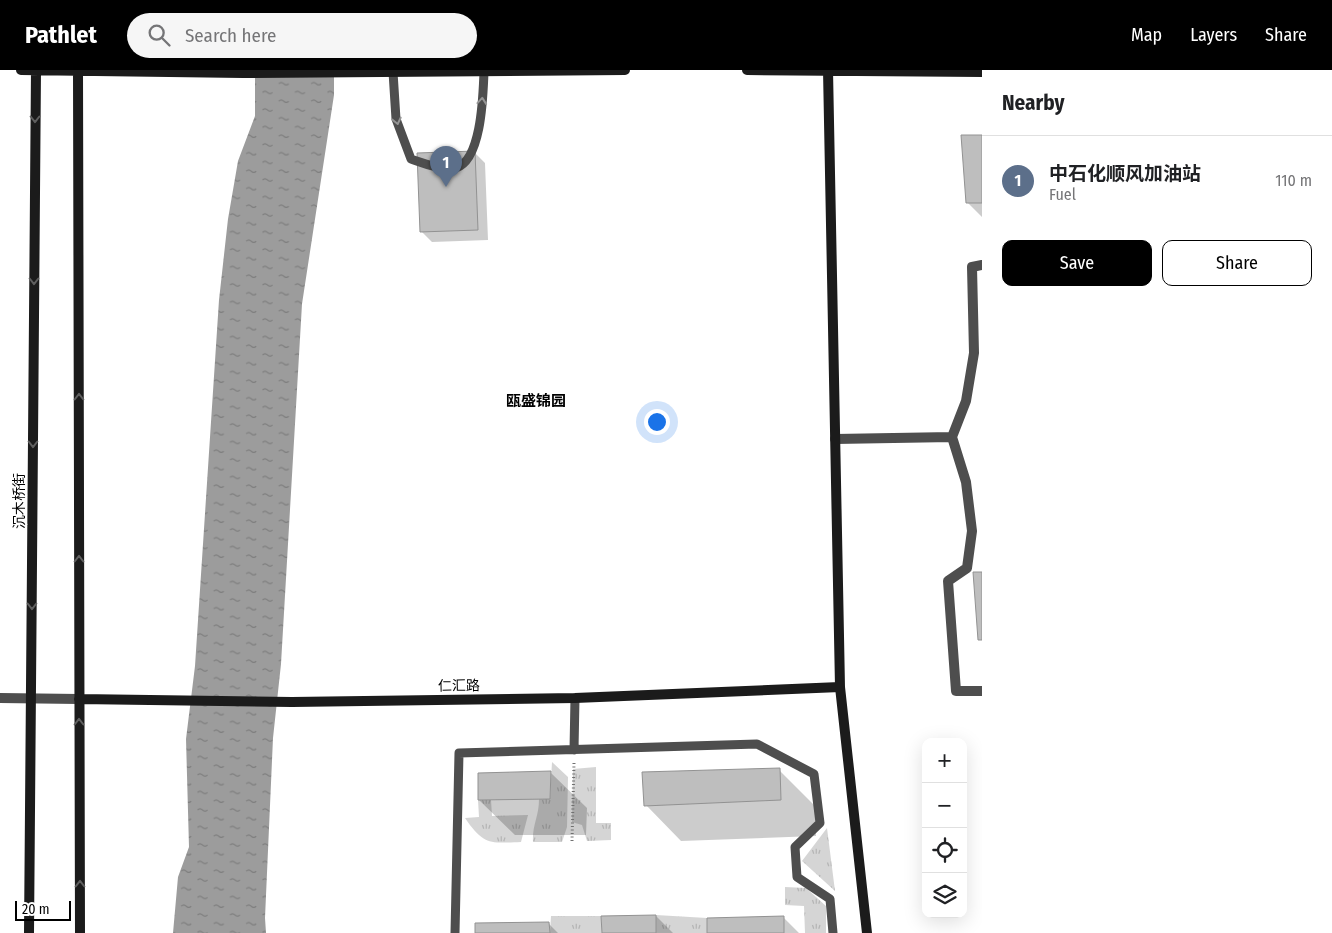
<!DOCTYPE html>
<meta charset="utf-8">
<style>
body{margin:0;font-family:"Fira Sans Condensed","Noto Sans SC",sans-serif;background:#f6f6f6;color:#202124}
.controls{position:absolute;right:15px;bottom:15px;display:grid;overflow:hidden;border-radius:10px;box-shadow:0 5px 20px #0002}
.controls button{width:45px;height:45px;display:grid;place-items:center;padding:0;border:0;border-bottom:1px solid #e0e0e0;background:#fff;color:#202124;font:25px sans-serif}
.scale{position:absolute;left:15px;bottom:12px;width:56px;box-sizing:border-box;padding-left:5px;border:2px solid #000;border-top:0;font-size:14px;line-height:18px;white-space:nowrap;color:#000;-webkit-text-stroke:4px #fff;paint-order:stroke}
.you{position:absolute;left:656px;top:351px;width:18px;height:18px;margin:-12px;border:4px solid #fff;border-radius:50%;background:#1a73e8;box-shadow:0 0 0 8px #1a73e833}
.badge{display:grid;place-items:center;width:32px;height:32px;border-radius:50%;background:#000;color:#fff;font-size:16px;font-weight:700}
.pin{position:absolute;translate:-50% -41px;filter:drop-shadow(0 1px 2px #0008)}
.pin::after{content:'';position:absolute;top:26px;width:18px;height:15px;background:inherit;clip-path:polygon(0 0,100% 0,50% 100%)}
.list{margin:0;padding:0;list-style:none}
h2{display:flex;justify-content:space-between;align-items:center;height:65px;margin:0;padding:0 20px;font-size:21px}
h2 small{font-size:16px;font-weight:400;color:#757577}
.list li{display:grid;grid-template-columns:32px 1fr auto;gap:15px;align-items:center;box-sizing:border-box;height:90px;padding:0 20px;border-top:1px solid #e0e0e0}
.list b{display:block;font-size:19px;white-space:nowrap}
.list p{margin:0;font-size:16px;white-space:nowrap;color:#757577}
.list em{font-size:16px;font-style:normal;color:#757577}
.actions{display:flex;gap:10px;padding:15px 20px}
.actions a{flex:1;padding:11px 0;border:1px solid #000;border-radius:10px;text-align:center;font-size:18px;color:#000}
.actions .main{background:#000;color:#fff}
.icon{flex:none;width:28px;height:28px;fill:none;stroke:currentColor;stroke-width:2;stroke-linecap:round;stroke-linejoin:round}
.map{position:relative;flex:none;width:982px;height:863px;overflow:hidden}
header{display:flex;align-items:center;gap:30px;box-sizing:border-box;height:70px;padding:0 25px;background:#000;color:#fff}
header strong{font-size:24px}
nav{display:flex;gap:28px;margin-inline-start:auto;font-size:18px}
.search{width:350px;height:45px;background:#f6f6f6;display:flex;align-items:center;gap:12px;box-sizing:border-box;padding:0 18px;border-radius:28px;color:#757577;font-size:19px}
main{display:flex}
aside{flex:1;background:#fff}
.map>svg:first-child{display:block}
.grass{fill:url(#grass-tufts)}
.water{fill:url(#water-ripples)}
.shadow{fill:#0003}
.building{fill:#bebebe;stroke:#929292}
.lines{fill:none;stroke-linecap:round;stroke-linejoin:round}
.path{stroke:#707070;stroke-width:3;stroke-dasharray:1 2.5;stroke-linecap:butt}
.lane{stroke:#4e4e4e;stroke-width:9}
.street{stroke:#4e4e4e;stroke-width:10}
.secondary{stroke:#1b1b1b;stroke-width:10}
.oneway{stroke:#959595}
.oneway2{stroke:#5f5f5f}
.labels{text-anchor:middle;dominant-baseline:central;stroke-width:4;stroke-linejoin:round;paint-order:stroke}
.street-label{font-size:14px;fill:#000;stroke:#fff}
.neighbourhood-label{font-size:15px;font-weight:bold;fill:#000;stroke:#fff}
</style>
<header>
<strong>Pathlet</strong>
<div class="search"><svg class="icon" aria-label="search" viewBox="0 0 24 24"><circle cx="10" cy="10" r="6"/><path d="M15 15l6 6"/></svg>Search here</div>
<nav><a>Map</a><a>Layers</a><a>Share</a></nav>
</header>
<main>
<div class="map">
<svg width="982" height="863" viewBox="0 0 982 863">
<defs>
<pattern id="grass-tufts" width="24" height="20" patternUnits="userSpaceOnUse" patternTransform="scale(1.25)"><rect width="24" height="20" fill="#d5d5d5"/><path d="M3 7l-1-3M5 7V3M7 7l1-3M15 17l-1-3M17 17v-4M19 17l1-3" fill="none" stroke="#b5b5b5"/></pattern>
<pattern id="water-ripples" width="26" height="14" patternUnits="userSpaceOnUse" patternTransform="scale(1.25)"><rect width="26" height="14" fill="#9c9c9c"/><path d="M2 4q2-2 4 0t4 0M15 11q2-2 4 0t4 0" fill="none" stroke="#7d7d7d"/></pattern>
</defs>
<rect width="100%" height="100%" fill="#fff"/>
<path class="grass" d="M552,692l16,15 -1,50 -5,15h-29c-1,-17 6,-25 6,-43h11z
M596,697v56h15v17l-24,1 -5,-16 -10,-3 1,-53z
M478,730h13l1,16 36,-1 -7,27c-30,1 -37,4 -56,-24l14,-1z
M827,758l8,63 -33,-30z
M785,817l21,1 20,18v27h-21l-1,-27 -19,-1z
M656,845l51,3v15h-51z
M551,846h50l1,17h-52z"/>
<path class="water" d="M255,0h79v25l-32,209 -21,360 -8,74 -8,180 1,15h-93l5,-56 11,-30 -3,-108 9,-73 24,-366 9,-81 10,-58 17,-45z"/>
<path class="shadow" d="M982,66v81l-15,-15z
M474,82l11,11 3,77 -56,2 -11,-11z
M779,700l36,36 1,30 -135,5 -35,-36z
M551,703l36,35 -1,27h-71l-36,-35z
M656,846l17,17h-70z
M784,848l15,15h-91z
M549,854l9,9h-81z"/>
<path class="building" d="M961,65h21v68h-16z
M475,81l3,79 -58,2 -3,-79z
M973,502h9v68h-4z
M780,698l1,32 -137,6 -2,-34z
M551,701l-1,28 -72,1v-27z
M656,845v18h-54l-1,-17z
M784,846v17h-77v-15z
M549,852l1,11h-75v-10z"/>
<g class="lines">
<path class="path" d="M572,771l2,-78"/>
<path class="lane" d="M393,2l3,47 15,40c12,4 32,12 45,9 26,-8 27,-74 28,-96
M574,680l1,-52
M455,863l4,-180 298,-9 57,30 6,49 -25,24 2,30 33,22 3,34"/>
<path class="street" d="M982,195l-10,2 2,86 -8,48 -14,36 14,45 6,49 -5,37 -19,13 8,110h26
M835,369l117,-2
M0,628l79,1"/>
<path class="secondary" d="M21,0l222,3 382,-3
M78,0l2,863
M747,0l235,2
M828,0l12,617 27,246
M79,629l213,3 283,-4 265,-11
M29,863l7,-863"/>
</g>
<defs><path id="oneway-chevron" d="M-2-3.5L2.5 0L-2 3.5" fill="none" stroke-width="1.6" stroke-linecap="round" stroke-linejoin="round" transform="scale(1.25)"/></defs>
<g class="oneway">
<use href="#oneway-chevron" transform="translate(482 31) rotate(-85)"/>
<use href="#oneway-chevron" transform="translate(397 51) rotate(77)"/>
</g>
<g class="oneway2">
<use href="#oneway-chevron" transform="translate(35 49) rotate(90)"/>
<use href="#oneway-chevron" transform="translate(34 211) rotate(90)"/>
<use href="#oneway-chevron" transform="translate(79 327) rotate(-90)"/>
<use href="#oneway-chevron" transform="translate(33 374) rotate(90)"/>
<use href="#oneway-chevron" transform="translate(79 489) rotate(-90)"/>
<use href="#oneway-chevron" transform="translate(32 536) rotate(90)"/>
<use href="#oneway-chevron" transform="translate(79 652) rotate(-90)"/>
<use href="#oneway-chevron" transform="translate(80 814) rotate(-90)"/>
</g>
<g class="labels">
<g class="street-label">
<text transform="translate(19 431) rotate(-90)">沉木桥街</text>
<text transform="translate(459 616) rotate(-1)">仁汇路</text>
</g>
<g class="neighbourhood-label">
<text x="536" y="331">瓯盛锦园</text>
</g>
</g>
</svg>
<div class="controls">
<button>+</button>
<button>−</button>
<button><svg class="icon" aria-label="locate" viewBox="0 0 24 24"><circle cx="12" cy="12" r="6"/><path d="M12 2v4M12 18v4M2 12h4M18 12h4"/></svg></button>
<button><svg class="icon" aria-label="layers" viewBox="0 0 24 24"><path d="M12 4l9 5-9 5-9-5zM3 14l9 5 9-5"/></svg></button>
</div>
<div class="scale">20 m</div>
<div class="you"></div>
<div class="pin badge" style="left:446px;top:117px;background:#5c6f8a">1</div>
</div>
<aside>
<h2>Nearby<small></small></h2>
<ul class="list">
<li><span class="badge" style="background:#5c6f8a">1</span><div><b>中石化顺风加油站</b><p>Fuel</p></div><em>110 m</em></li>
</ul>
<div class="actions"><a class="main">Save</a><a>Share</a></div>
</aside>
</main>
